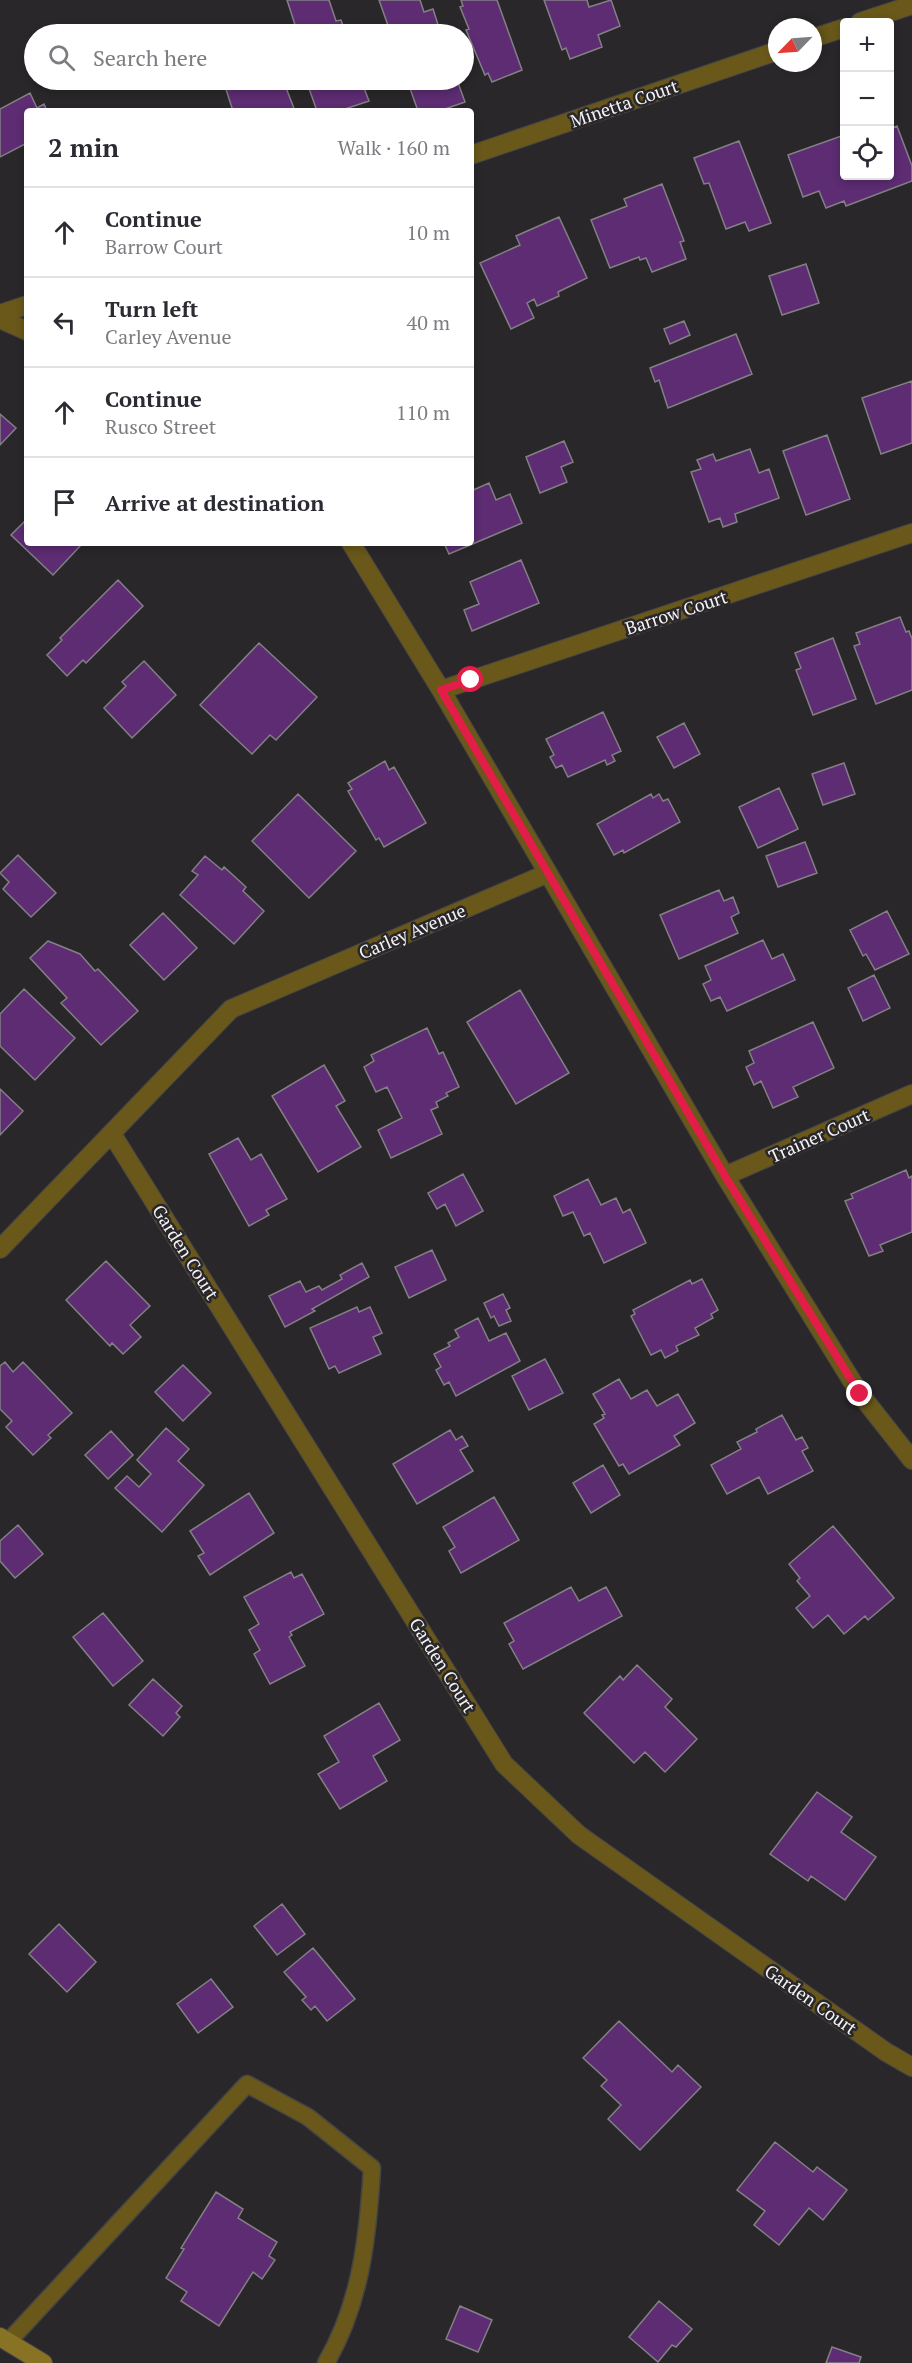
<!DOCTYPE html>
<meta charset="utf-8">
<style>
body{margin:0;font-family:"PT Serif",serif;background:#f2f2f3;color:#2b2b33}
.controls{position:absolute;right:18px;top:18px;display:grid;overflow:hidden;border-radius:6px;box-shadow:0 3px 9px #0003}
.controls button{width:54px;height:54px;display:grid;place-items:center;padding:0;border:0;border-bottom:2px solid #e1e1e2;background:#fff;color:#2b2b33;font:30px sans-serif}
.compass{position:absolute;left:768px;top:18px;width:54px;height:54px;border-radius:50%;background:#fff;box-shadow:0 3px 9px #0003;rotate:245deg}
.stop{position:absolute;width:18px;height:18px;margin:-14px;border:4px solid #e11d48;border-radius:50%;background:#fff}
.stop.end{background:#e11d48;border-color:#fff;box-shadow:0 2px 6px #0008}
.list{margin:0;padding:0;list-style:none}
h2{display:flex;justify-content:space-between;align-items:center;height:78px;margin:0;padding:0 24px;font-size:26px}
h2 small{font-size:20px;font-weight:400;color:#7c7c81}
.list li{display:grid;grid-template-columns:39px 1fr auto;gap:18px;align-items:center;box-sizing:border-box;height:90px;padding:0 24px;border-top:2px solid #e1e1e2}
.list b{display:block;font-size:22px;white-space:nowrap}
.list p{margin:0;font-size:20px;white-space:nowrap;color:#7c7c81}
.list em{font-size:20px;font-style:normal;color:#7c7c81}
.icon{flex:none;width:33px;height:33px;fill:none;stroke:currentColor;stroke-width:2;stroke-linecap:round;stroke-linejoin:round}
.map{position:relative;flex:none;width:912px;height:2363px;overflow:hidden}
.search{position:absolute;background:#fff;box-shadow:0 3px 9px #0003;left:24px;top:24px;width:450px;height:66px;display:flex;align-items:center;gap:15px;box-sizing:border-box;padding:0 21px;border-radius:33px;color:#7c7c81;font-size:22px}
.panel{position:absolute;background:#fff;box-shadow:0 3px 9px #0003;left:24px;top:108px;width:450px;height:438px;border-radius:6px}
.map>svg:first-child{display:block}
.building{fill:#5d2c72;stroke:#828084;stroke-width:1.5}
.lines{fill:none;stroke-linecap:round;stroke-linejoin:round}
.service-casing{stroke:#454446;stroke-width:19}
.minor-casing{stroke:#454446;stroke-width:20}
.secondary-casing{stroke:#454446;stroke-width:20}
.service{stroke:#695819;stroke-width:16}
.minor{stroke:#695819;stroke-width:18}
.secondary{stroke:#887223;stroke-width:18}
.route{stroke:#e11d48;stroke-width:8}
.labels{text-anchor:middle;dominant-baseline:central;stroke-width:5;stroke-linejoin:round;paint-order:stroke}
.street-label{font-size:18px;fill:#f4f3f5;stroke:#29272a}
</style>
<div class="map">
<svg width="912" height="2363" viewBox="0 0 912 2363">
<rect width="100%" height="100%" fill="#29272a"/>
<path class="building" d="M287,0h42l7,21 5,-1 5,14h-48z
M379,0h41l4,12 9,-3 8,25h-50z
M461,0h36l25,70 -30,12 -4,-9 -3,2 -19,-45 3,-1 -9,-22 3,-1z
M544,0h43l2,7 22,-7 9,26 -22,9 4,12 -32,12 -4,-11 -4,2z
M223,80h60l12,31h-62z
M306,80h55l8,21 -30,10h-22z
M407,80h50l8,22 -26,9h-21z
M30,93l7,15 7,-4 3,7h-20v32l-27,14v-48z
M897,126l15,40v15l-66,25 -2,-5 -18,7 -7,-17 -16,6 -15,-42 56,-20v41h46v-47z
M739,141l32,82 -22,8 -4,-9 -19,7 -17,-46 -5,1 -10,-26z
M662,184l22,57 -4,1 6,17 -34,13 -6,-14 -6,2 -1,-3 -29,11 -19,-48 36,-14 -3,-7z
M559,217l28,61 -29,14 1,4 -22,10 -3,-7 -7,4 7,15 -23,11 -31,-66 40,-18 -4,-9z
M806,264l13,39 -37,12 -13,-39z
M684,321l6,14 -20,9 -6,-15z
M736,334l16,40 -84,34 -9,-28 -4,2 -5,-14z
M912,381v62l-31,11 -19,-56z
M0,414l16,14 -16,17z
M827,435l23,64 -44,16 -23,-64z
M564,441l9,21 -12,5 6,15 -27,11 -14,-36z
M750,449l9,24 10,-4 10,29 -44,16 2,8 -14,5 -3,-9 -11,4 -18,-50 10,-3 -4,-9 16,-6 3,7z
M489,483l7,17 14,-6 12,29 -73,31 -5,-11h27v-52z
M27,519v24h56l-30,32 -42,-40z
M521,560l18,43 -67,28 -8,-21 15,-6 -9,-22z
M118,580l25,26 -57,57 -3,-3 -16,16 -20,-21 15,-15 -2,-2z
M900,617l6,15 3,-1 3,8v51l-36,14 -22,-58 6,-2 -4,-11z
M833,638l23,61 -43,16 -17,-45 5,-2 -6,-15z
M259,643l58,54 -41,43 -6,-5 -18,19 -52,-49z
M144,661l32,34 -44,43 -28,-30 22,-22 -4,-4z
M603,712l18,39 -9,4 3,6 -8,4 -2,-5 -37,17 -6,-12 -6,3 -6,-11 4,-2 -8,-16z
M684,723l16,31 -26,14 -17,-31z
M385,761l4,9 5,-3 32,56 -42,24 -5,-9 -3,2 -28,-49 4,-2 -4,-6z
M844,763l11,31 -32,11 -11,-31z
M779,788l19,41 -40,19 -19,-41z
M298,794l58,57 -47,47 -57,-57z
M651,794l2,4 6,-4 4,7 5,-2 12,23 -56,31 -1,-3 -9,5 -17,-31z
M805,842l12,31 -39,14 -12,-31z
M18,855l38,38 -25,24 -28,-28 6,-7 -9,-9z
M205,856l17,14 2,-3 22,20 -3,4 21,20 -30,33 -54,-49 18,-20 -6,-4z
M719,890l5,11 9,-4 6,16 -8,4 7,16 -59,26 -19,-44z
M887,911l22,43 -34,16 -9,-16 -3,2 -13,-26z
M163,913l34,35 -33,32 -34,-35z
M763,940l9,19 11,-5 12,26 -68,31 -7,-14 -9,4 -8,-17 8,-4 -6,-14z
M48,941l32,13 15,17 3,-2 40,42 -37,34 -40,-42 6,-5 -37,-40z
M874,975l16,33 -27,13 -15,-33z
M24,989l51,49 -40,42 -35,-34v-32z
M520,990l49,83 -53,31 -49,-82z
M813,1022l21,46 -41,19 5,10 -25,11 -12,-27 -7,4 -8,-18 8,-4 -5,-12z
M427,1028l12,26 4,-2 16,35 -13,6 2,3 -12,6 2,5 -7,3 11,24 -51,24 -13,-28 24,-12 -15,-31 -11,5 -12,-25 10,-6 -3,-6z
M324,1065l21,36 -9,5 25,41 -43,25 -46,-76z
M0,1089l23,22 -23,24z
M238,1138l13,22 10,-6 26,45 -21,11 3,5 -20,11 -40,-72z
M906,1170l3,8 3,-2v56l-32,13 3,6 -14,5 -24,-55 8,-3 -2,-4z
M463,1174l20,37 -27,15 -11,-22 -8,5 -9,-16z
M588,1179l13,26 15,-7 7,15 7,-4 16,34 -42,20 -14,-30 -6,3 -11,-24 -10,4 -9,-20z
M432,1250l14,30 -37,18 -14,-31z
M106,1261l44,45 -20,19 11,12 -18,17 -11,-11 -2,3 -44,-46z
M362,1263l7,14 -57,32 3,2 -30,16 -16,-31 31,-15 6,11 13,-6 3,4 20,-11 -2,-4z
M702,1279l16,31 -7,4 2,4 -18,10 4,7 -23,11 2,5 -13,7 -4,-8 -10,5 -20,-39 4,-2 -2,-4 57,-30 2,4z
M503,1294l7,14 -4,2 5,11 -12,5 -5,-10 -3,2 -7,-15z
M357,1307l2,5 11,-5 12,26 -9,4 8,17 -42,19 -4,-7 -6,3 -19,-41z
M478,1318l11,23 17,-8 14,28 -64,35 -7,-14 -5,3 -8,-15 5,-3 -7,-13 16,-8 -2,-3 11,-6 -4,-7z
M545,1359l18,34 -34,17 -17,-34z
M5,1362l8,10 10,-10 49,51 -24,22 3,3 -18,17 -27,-28 6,-6 -12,-12v-43z
M183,1365l28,28 -28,28 -28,-29z
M619,1379l12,20 16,-9 10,16 21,-12 17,29 -21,13 6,9 -51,29 -6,-10 -4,2 -25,-42 10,-6 -2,-3 3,-1 -12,-20z
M782,1415l14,25 6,-3 6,11 -6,3 11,20 -45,23 -9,-17 -32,17 -16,-29 30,-16 -4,-7 20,-10 -1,-3z
M166,1428l23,21 -11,12 26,24 -42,47 -47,-44 12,-12 12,11 12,-13 -14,-14z
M450,1430l6,10 6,-4 6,10 -8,4 13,21 -56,33 -24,-40z
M111,1431l22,24 -25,24 -23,-24z
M603,1465l17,30 -29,18 -18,-30z
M249,1493l25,40 -64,42 -12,-19 6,-3 -14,-22z
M494,1497l25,43 -58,33 -12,-22 6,-4 -12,-20z
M18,1525l25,29 -28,24 -15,-17v-20z
M833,1526l61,72 -26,22 -3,-4 -21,18 -16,-19 -15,13 -17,-20 14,-12 -13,-15 3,-3 -11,-14z
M291,1572l3,6 8,-4 22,40 -34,18 2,3 -3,2 16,29 -35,18 -16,-30 6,-4 -11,-20 10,-6 -15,-27z
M571,1587l8,14 27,-14 16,29 -99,53 -14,-25 5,-3 -10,-18z
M103,1613l40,48 -30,25 -40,-49z
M637,1665l35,34 -7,8 32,32 -32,33 -20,-20 -11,11 -50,-50 36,-37 3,4z
M153,1679l29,27 -6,7 4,4 -17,19 -34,-31z
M379,1703l21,37 -27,16 14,25 -47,28 -22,-35 21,-12 -15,-26z
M817,1792l35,25 -11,15 35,25 -31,43 -34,-24 -3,5 -38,-27z
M282,1904l23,30 -28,21 -23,-29z
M59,1924l37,38 -29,30 -38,-38z
M313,1948l42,51 -28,22 -12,-15 -4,4 -9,-10 4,-3 -22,-25z
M211,1979l22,28 -35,26 -21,-29z
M619,2021l53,51 6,-7 23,22 -61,63 -32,-31 13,-14 -20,-19 6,-6 -24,-22z
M775,2142l38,30 4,-5 30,23 -24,30 -14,-12 -30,37 -25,-20 11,-14 -28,-21z
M216,2192l27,17 -5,9 39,24 -8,14 6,4 -13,19 -9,-7 -34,54 -38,-25 6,-9 -21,-14 18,-29 -3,-1z
M659,2301l33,28 -16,18 -4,-2 -14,17 -29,-25z
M460,2306l32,14 -14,32 -32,-13z
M832,2347l29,10 -2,6h-33z"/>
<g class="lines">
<g class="service-casing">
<path id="service" d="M8,2342l239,-258 61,33 64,51c-4,68 -11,135 -46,195"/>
</g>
<g class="minor-casing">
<path id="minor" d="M860,22l52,-17
M813,38l31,-10
M471,155l306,-104
M0,314l27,-9
M0,319l27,12
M351,543l90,147 284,486 135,218 52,66
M441,690l471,-157
M112,1134l392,630 75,71 307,217 26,15
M725,1176l187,-82
M0,1249l231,-240 315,-135"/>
</g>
<g class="secondary-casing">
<path id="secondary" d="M0,2337l43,26"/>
</g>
<use href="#service" class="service"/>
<use href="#minor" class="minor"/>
<use href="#secondary" class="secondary"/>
</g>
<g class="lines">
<path class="route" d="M471,680l-30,10 284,486 135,218"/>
</g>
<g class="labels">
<g class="street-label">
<text transform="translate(624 103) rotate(-19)">Minetta Court</text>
<text transform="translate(676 612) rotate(-18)">Barrow Court</text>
<text transform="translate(412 931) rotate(-23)">Carley Avenue</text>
<text transform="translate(819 1135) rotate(-24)">Trainer Court</text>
<text transform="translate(186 1252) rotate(58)">Garden Court</text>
<text transform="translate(443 1665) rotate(58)">Garden Court</text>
<text transform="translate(811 1999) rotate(35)">Garden Court</text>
</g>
</g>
</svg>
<div class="controls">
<button>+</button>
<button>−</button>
<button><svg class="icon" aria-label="locate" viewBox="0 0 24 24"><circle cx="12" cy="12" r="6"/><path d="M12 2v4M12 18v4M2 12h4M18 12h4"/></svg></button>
</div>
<svg class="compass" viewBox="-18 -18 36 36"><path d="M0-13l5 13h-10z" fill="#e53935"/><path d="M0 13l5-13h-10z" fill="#7c7c81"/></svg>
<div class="stop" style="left:471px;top:680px"></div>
<div class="stop end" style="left:860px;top:1394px"></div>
<div class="search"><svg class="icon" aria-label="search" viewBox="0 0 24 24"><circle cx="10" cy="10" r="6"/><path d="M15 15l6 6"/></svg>Search here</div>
<section class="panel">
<h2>2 min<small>Walk · 160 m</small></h2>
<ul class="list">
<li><svg class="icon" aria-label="ahead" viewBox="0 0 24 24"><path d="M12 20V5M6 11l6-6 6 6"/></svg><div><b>Continue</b><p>Barrow Court</p></div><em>10 m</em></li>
<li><svg class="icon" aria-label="left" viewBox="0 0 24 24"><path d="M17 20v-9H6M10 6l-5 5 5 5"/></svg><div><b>Turn left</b><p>Carley Avenue</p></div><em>40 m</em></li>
<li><svg class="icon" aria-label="ahead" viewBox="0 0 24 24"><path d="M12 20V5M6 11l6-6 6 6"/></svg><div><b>Continue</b><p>Rusco Street</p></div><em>110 m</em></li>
<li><svg class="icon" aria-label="arrive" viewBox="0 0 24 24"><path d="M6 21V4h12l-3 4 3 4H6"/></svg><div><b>Arrive at destination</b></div></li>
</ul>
</section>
</div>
